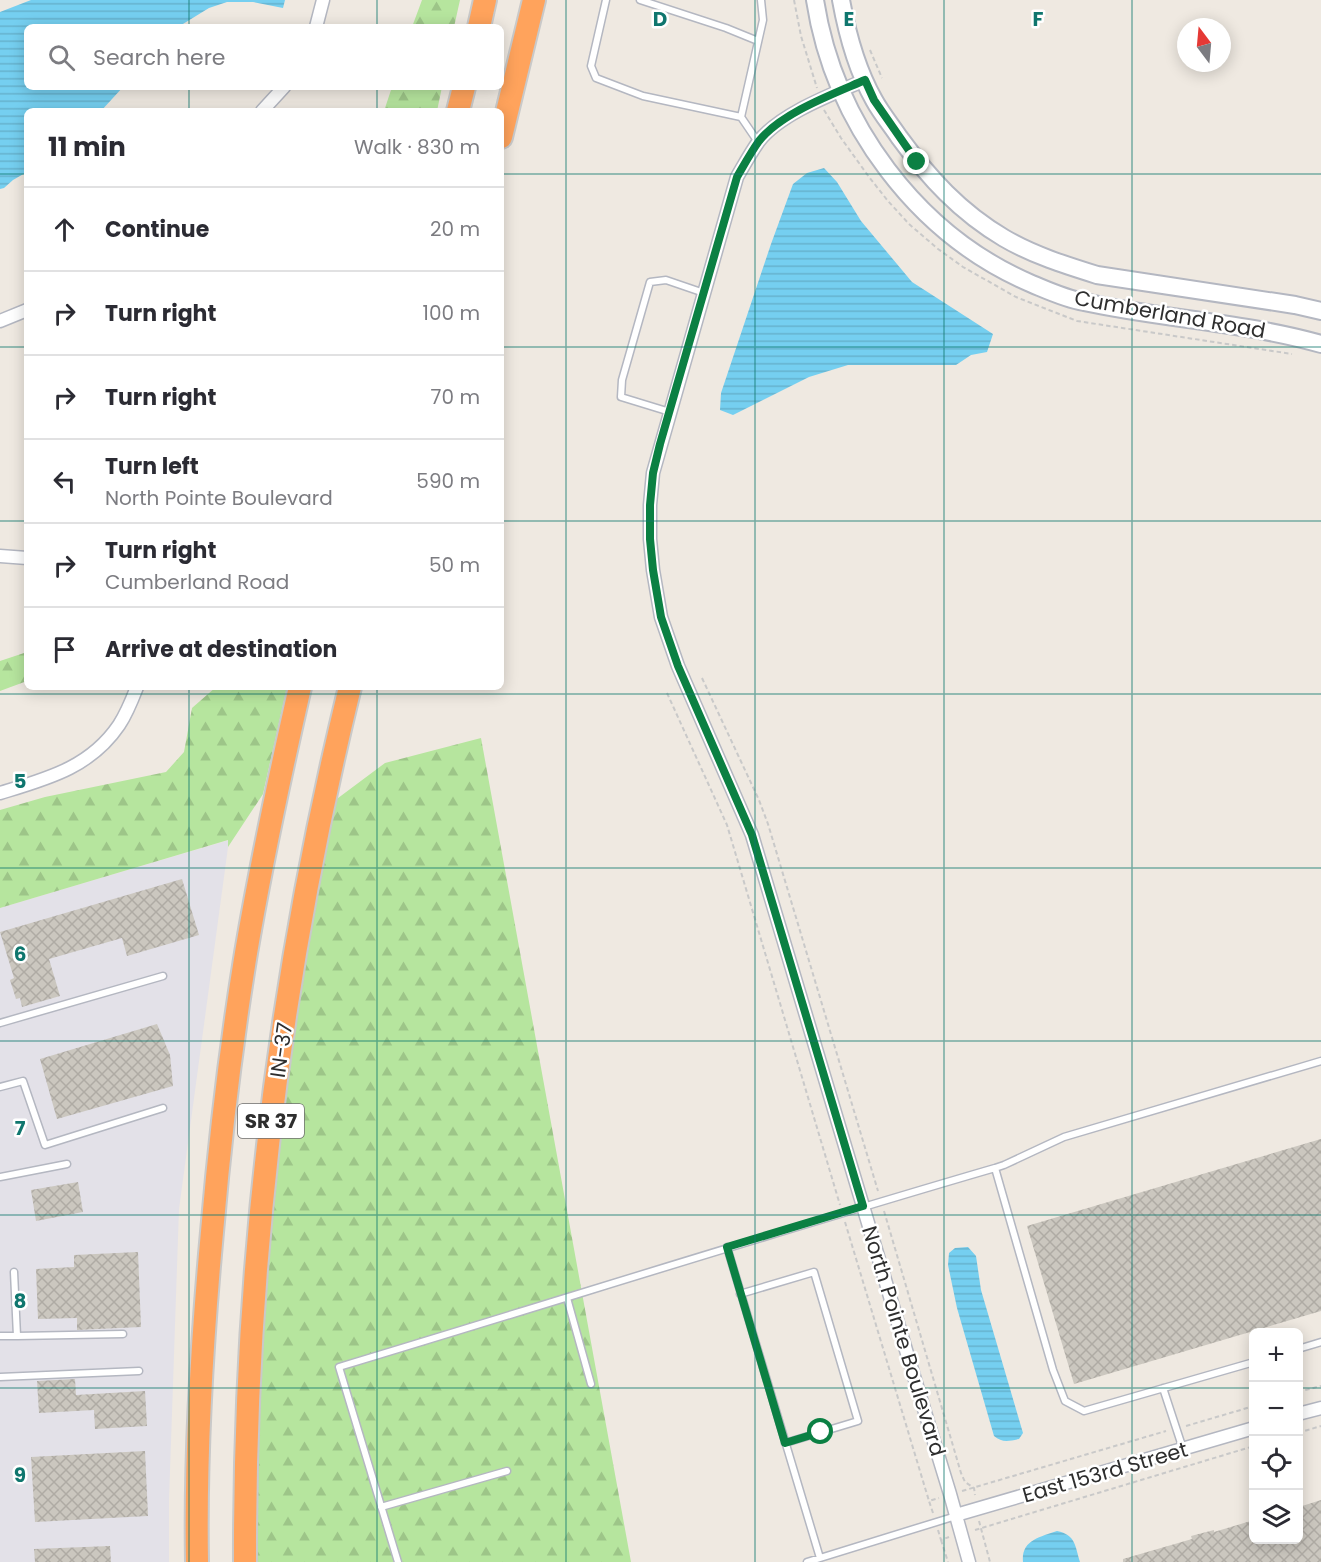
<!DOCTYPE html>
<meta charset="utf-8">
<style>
body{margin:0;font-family:Poppins,sans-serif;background:#f7f7f7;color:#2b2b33}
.controls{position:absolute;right:18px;bottom:18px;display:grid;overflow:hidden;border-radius:9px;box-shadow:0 3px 15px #0003}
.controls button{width:54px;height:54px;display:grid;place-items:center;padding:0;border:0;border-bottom:2px solid #e1e1e2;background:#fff;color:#2b2b33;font:30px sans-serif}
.compass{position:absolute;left:1177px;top:18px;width:54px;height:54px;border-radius:50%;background:#fff;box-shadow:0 3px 15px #0003;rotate:344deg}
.stop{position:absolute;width:18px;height:18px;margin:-14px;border:4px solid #0b8043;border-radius:50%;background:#fff}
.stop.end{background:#0b8043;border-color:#fff;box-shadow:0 2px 6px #0008}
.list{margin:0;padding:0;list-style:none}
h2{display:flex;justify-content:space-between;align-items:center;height:78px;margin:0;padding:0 24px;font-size:26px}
h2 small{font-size:20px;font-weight:400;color:#7c7c81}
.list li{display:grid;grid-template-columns:39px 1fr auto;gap:18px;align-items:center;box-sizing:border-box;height:84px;padding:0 24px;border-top:2px solid #e1e1e2}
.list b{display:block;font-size:22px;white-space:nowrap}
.list p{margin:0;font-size:20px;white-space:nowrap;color:#7c7c81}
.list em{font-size:20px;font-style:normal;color:#7c7c81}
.icon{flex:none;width:33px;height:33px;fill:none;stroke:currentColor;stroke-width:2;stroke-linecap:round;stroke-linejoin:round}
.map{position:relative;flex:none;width:1321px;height:1562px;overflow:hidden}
.search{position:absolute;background:#fff;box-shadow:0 3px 15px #0003;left:24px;top:24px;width:480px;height:66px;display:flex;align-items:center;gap:15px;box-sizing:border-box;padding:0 21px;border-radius:9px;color:#7c7c81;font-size:22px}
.panel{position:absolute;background:#fff;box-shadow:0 3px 15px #0003;left:24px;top:108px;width:480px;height:582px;border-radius:9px}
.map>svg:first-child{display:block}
.industrial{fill:#e3e1e8}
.forest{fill:url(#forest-firs)}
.water{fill:url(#water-rules)}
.building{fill:url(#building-cross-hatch)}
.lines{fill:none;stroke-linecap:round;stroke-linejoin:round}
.lane-casing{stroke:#b4b7c1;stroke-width:9}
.street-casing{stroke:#b4b7c1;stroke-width:15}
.secondary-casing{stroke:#b4b7c1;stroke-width:20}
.highway-casing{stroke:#c9c9c9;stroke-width:26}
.path{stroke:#c9c9c9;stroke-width:2;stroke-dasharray:4.5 3;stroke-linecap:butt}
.lane{stroke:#fff;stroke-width:6}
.street{stroke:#fff;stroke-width:12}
.secondary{stroke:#fff;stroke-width:16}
.highway{stroke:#ffa35c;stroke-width:22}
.route{stroke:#0b8043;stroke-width:8}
.grid{fill:none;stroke:#0f766e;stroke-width:1.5;stroke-opacity:0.55}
.labels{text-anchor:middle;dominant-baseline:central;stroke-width:5;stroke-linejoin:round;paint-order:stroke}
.shield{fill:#fff;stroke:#6d6d6d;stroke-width:1.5}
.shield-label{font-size:20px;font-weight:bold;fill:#2e2e2e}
.street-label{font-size:21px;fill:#2e2e2e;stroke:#fff}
.grid-label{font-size:20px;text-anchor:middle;font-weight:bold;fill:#0f766e;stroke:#fff;stroke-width:5;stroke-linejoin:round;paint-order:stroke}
</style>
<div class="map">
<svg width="1321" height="1562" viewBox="0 0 1321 1562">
<defs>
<pattern id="forest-firs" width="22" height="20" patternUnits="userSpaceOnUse" patternTransform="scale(1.5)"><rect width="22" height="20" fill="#b6e59e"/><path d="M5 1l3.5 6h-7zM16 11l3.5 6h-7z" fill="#9dc588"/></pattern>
<pattern id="water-rules" width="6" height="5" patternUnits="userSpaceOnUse" patternTransform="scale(1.5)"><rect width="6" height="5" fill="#75cff0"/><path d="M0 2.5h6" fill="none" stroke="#66b2ce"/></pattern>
<pattern id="building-cross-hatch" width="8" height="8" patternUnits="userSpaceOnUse" patternTransform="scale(1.5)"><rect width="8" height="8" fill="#cbc7bf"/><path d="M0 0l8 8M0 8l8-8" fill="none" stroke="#afaba4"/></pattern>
</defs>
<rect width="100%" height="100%" fill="#efe9e1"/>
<path class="industrial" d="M229,840l-50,369 -10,291v62h-169v-654z"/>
<path class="forest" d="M422,0h38l-6,27h-42z
M392,87h50l-5,24h-53z
M27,652v29l-27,10v-30z
M216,687h71l-24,107 -35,53v-7l-228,68v-98l45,-13 121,-25 18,-20 8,-44z
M481,738l150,824h-380l10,-338 61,-414 63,-47z"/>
<path class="water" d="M31,0h254l-2,8 -30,-6h-26l-18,6 -31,19h-151v60h96l-22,24h-74v61l-14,8 -9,8 -4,1v-177z
M824,168l13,14 24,39 51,61 81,52 -6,18 -16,3 -15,10h-108l-39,12 -76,38 -13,-5 1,-17 50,-149 22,-60 14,-11z
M968,1247l8,9 5,34 42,143 -4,6c-10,2 -17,4 -25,-3l-37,-128 -9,-43 1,-12 6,-5z
M1057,1531c19,4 18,15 23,31h-57c-2,-22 17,-25 34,-31z"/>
<path class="building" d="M182,879l17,56 -72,21 -5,-18 -73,21 11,37 -38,11 -2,-9 -4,1 -6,-19 4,-2 -14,-46z
M157,1024l13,31 3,31 -116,33 -17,-60z
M1321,1139v172l-247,73 -47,-158z
M78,1182l5,30 -47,9 -5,-31z
M138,1252l3,75 -64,3v-12l-39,1 -2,-50 38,-2v-12z
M75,1379l1,16 69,-4 2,35 -52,3 -1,-19 -55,3 -2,-32z
M145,1451l3,65 -113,6 -4,-65z
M1321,1500v62h-198v-3l69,-20 -1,-3 23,-6v2l40,-12v19h45v-32z
M110,1546l1,16h-76l-1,-13z"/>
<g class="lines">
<g class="lane-casing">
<path id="lane" d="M606,0l-15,66 5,12 47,18 98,21 17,25
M640,0l86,28 32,13
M741,117l22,-97 -2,-20
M670,412l-49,-15 1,-17 28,-98 16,-2 38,13
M0,1023l163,-47
M0,1087l23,-6 22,64 118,-37
M995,1168l58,202 12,31 19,10 170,-49
M0,1177l67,-13
M727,1247l93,311
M740,1294l74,-22 44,149 -73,22
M567,1298l24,86
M0,1336h17l-3,-64
M17,1336l106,-2
M1298,1349l23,-7
M0,1377l139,-6
M1163,1388l20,61
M381,1507l126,-36
M398,1562l-59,-195c219,-66 436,-135 656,-199l9,-3 60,-28 257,-76
M807,1562l149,-46"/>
</g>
<g class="street-casing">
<path id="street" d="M316,27l7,-27
M865,80c-32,14 -84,33 -106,61 -8,11 -15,24 -22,36l-84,296 -3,32v34l3,31 8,47 17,49 74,169 157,525 41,134 19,68
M262,111l22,-24
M0,321l27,-11
M0,556l27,2
M0,793c46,-14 90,-25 119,-68 8,-12 13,-25 18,-38
M1298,1414l23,-6
M956,1515l298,-87"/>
</g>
<g class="secondary-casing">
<path id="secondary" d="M815,0c19,123 102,235 217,284 17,7 34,15 52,18 78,17 159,20 237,42
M841,0c6,33 16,70 33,100 7,13 17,25 25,37 30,41 61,75 105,101 29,17 61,27 93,37l198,30 26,6"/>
</g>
<g class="highway-casing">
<path id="highway" d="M479,27l6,-27
M458,111l6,-24
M501,137l33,-137
M197,1562c-2,-110 5,-221 15,-330 8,-93 19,-187 34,-279 15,-89 34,-178 54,-266
M245,1562c-1,-294 35,-589 105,-875"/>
</g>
<path class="path" d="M794,0l7,36 16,52
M870,50l12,28
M824,110l17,28 28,39 19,24 21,23 29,25 25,18 53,30 61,24 215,33
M702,678l57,122 9,24 110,367
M667,693l60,132 113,380
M884,1211l77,262 4,9 9,6 1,7
M845,1222l84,279
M1298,1392l23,-6
M1186,1426l68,-20
M1298,1433l23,-7
M962,1491l204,-60
M933,1513l-4,-12 10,-3
M979,1521l11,41
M938,1530l3,10 8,-3
M975,1530l279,-84
M941,1540l7,22"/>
<use href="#lane" class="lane"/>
<use href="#street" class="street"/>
<use href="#secondary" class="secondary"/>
<use href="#highway" class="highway"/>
</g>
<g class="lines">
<path class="route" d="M821,1432l-36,11 -58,-196 136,-41 -111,-371 -74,-169 -17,-49 -8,-47 -3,-31v-34l3,-32 7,-29 77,-267c7,-12 14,-25 22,-36 22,-28 74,-47 106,-61l9,20 43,62"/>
</g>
<path class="grid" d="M189,0v27M377,0v27M566,0v1562M755,0v1562M944,0v1562M1132,0v1562M189,87v24M377,87v24M0,174h27M501,174h820M0,347h27M501,347h820M0,521h27M501,521h820M189,687v875M377,687v875M0,694h1321M0,868h1321M0,1041h1321M0,1215h1321M0,1388h1254M1298,1388h23"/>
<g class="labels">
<rect class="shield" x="238" y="1104" width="66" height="34" rx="4.5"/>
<g class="shield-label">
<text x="271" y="1121">SR 37</text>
</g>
<g class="street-label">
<text transform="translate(1170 314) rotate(10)">Cumberland Road</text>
<text transform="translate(281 1050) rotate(-82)">IN-37</text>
<text transform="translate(904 1341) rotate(73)">North Pointe Boulevard</text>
<text transform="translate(1105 1472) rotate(-16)">East 153rd Street</text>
</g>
</g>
<g class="grid-label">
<text x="660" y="26">D</text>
<text x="849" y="26">E</text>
<text x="1038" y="26">F</text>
<text x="20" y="788">5</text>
<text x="20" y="961">6</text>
<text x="20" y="1135">7</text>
<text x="20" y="1308">8</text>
<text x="20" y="1482">9</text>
</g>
</svg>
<div class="controls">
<button>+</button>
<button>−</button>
<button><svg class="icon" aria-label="locate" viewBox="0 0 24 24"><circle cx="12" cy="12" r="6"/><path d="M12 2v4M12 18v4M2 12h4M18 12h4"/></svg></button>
<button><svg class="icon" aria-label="layers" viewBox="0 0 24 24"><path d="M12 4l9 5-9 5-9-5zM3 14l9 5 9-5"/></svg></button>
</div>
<svg class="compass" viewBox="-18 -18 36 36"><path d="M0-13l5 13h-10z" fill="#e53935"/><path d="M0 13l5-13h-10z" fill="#7c7c81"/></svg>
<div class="stop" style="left:821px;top:1432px"></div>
<div class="stop end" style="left:917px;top:162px"></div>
<div class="search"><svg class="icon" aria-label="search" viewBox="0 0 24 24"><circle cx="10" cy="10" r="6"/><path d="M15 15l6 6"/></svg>Search here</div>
<section class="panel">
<h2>11 min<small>Walk · 830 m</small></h2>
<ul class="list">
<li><svg class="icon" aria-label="ahead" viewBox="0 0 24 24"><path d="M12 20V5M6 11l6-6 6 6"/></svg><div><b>Continue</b></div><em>20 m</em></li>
<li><svg class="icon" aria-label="right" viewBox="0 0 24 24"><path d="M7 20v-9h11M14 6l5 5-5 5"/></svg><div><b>Turn right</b></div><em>100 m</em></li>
<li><svg class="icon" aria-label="right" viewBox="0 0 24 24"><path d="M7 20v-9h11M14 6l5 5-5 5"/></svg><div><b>Turn right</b></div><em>70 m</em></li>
<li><svg class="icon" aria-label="left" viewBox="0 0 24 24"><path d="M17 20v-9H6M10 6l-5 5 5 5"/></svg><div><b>Turn left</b><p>North Pointe Boulevard</p></div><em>590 m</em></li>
<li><svg class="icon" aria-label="right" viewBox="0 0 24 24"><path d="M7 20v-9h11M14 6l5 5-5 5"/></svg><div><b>Turn right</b><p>Cumberland Road</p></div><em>50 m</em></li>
<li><svg class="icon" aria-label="arrive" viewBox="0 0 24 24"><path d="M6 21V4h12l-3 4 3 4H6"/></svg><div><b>Arrive at destination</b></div></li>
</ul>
</section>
</div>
